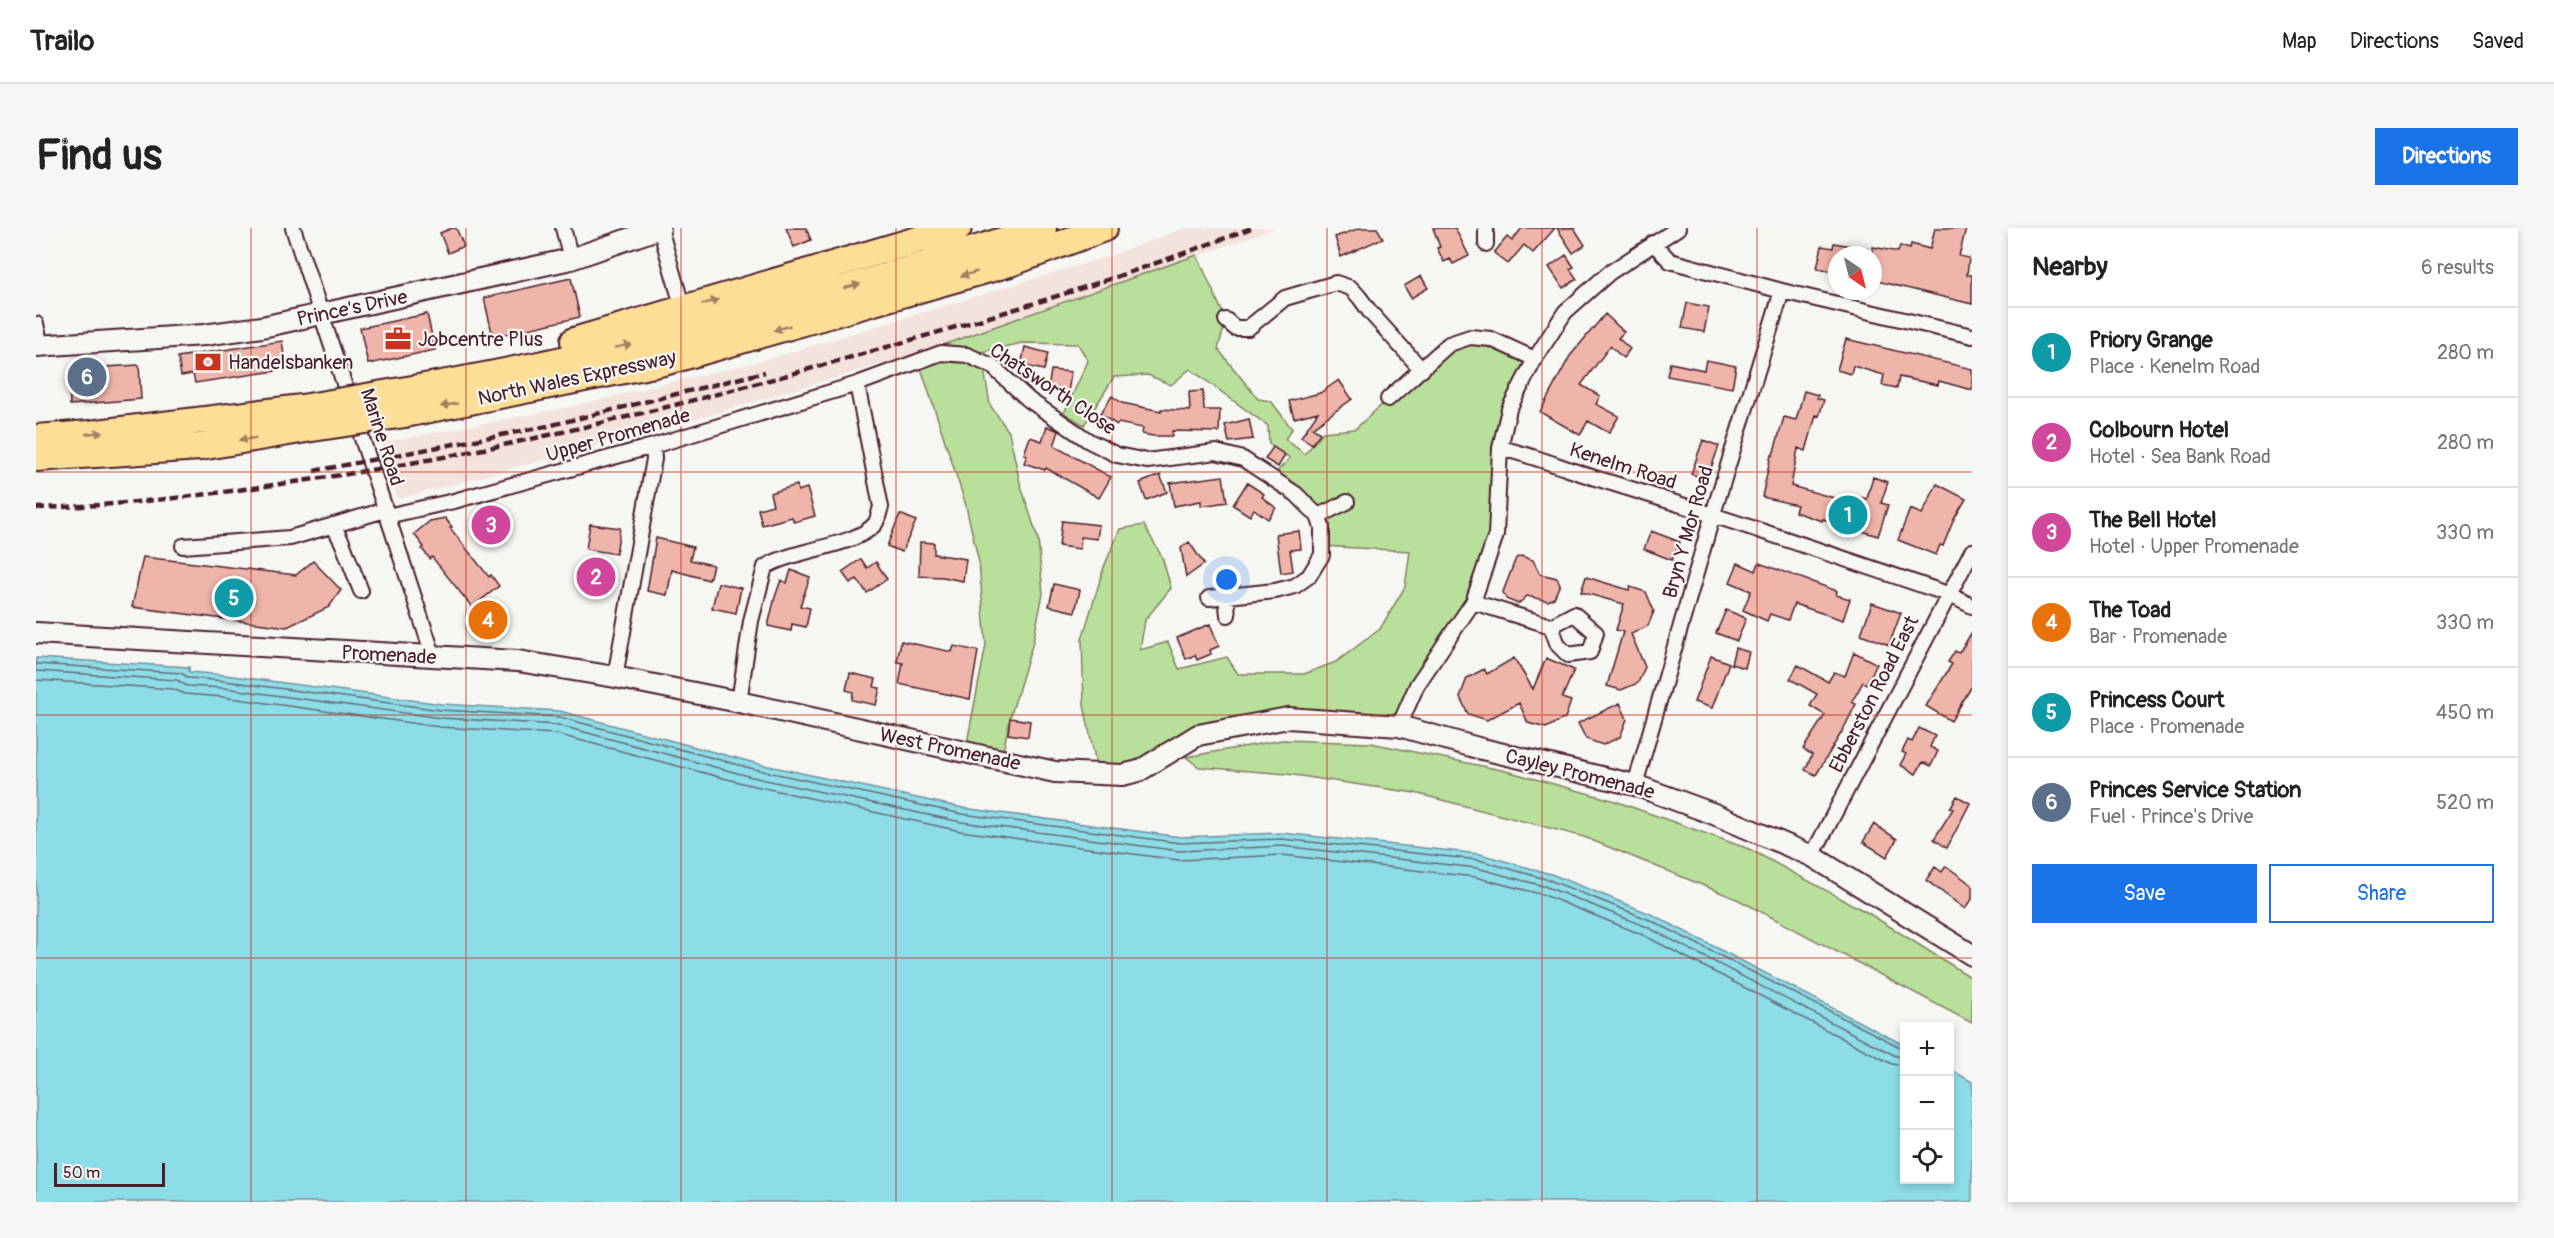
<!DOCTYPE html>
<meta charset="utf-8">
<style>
body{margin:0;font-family:Pangolin,sans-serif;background:#f6f6f6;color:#222}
.controls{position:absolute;right:18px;bottom:18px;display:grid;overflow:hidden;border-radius:0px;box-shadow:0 3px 9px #0003}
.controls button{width:54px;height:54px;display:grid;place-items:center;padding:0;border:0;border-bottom:2px solid #e0e0e0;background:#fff;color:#222;font:30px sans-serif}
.compass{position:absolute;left:1792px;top:18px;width:54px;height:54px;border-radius:50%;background:#fff;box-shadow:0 3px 9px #0003;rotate:145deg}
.scale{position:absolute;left:18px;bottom:15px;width:111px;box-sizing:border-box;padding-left:6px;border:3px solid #4a1f2b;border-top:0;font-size:16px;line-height:21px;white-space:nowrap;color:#4a1f2b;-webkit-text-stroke:4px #f6f6f2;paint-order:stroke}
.you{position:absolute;left:1191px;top:352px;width:21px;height:21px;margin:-15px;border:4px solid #fff;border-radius:50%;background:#1a73e8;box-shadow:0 0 0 9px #1a73e833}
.badge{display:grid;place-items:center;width:39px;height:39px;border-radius:50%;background:#1a73e8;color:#fff;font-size:20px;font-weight:700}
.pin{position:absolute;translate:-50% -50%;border:3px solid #fff;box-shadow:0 2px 6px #0006}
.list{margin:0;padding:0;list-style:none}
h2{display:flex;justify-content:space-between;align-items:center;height:78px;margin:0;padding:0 24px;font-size:26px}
h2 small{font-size:20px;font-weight:400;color:#767676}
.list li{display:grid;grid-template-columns:39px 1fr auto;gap:18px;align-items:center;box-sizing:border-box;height:90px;padding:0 24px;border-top:2px solid #e0e0e0}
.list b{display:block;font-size:22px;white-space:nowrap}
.list p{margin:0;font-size:20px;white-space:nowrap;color:#767676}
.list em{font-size:20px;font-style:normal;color:#767676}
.actions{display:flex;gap:12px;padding:18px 24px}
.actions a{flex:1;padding:14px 0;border:2px solid #1a73e8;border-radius:0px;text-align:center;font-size:21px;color:#1a73e8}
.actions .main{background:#1a73e8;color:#fff}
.icon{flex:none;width:33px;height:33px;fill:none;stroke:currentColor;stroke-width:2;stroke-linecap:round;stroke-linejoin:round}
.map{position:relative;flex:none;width:1936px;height:974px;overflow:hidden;border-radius:0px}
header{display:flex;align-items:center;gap:36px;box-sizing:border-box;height:84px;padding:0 30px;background:#fff;border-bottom:2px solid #e0e0e0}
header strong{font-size:28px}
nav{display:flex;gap:33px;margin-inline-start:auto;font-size:21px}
.intro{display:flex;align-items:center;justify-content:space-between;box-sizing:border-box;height:144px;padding:0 36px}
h1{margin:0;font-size:42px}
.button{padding:15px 27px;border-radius:0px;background:#1a73e8;color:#fff;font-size:21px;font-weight:700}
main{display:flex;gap:36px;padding:0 36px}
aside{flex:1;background:#fff;border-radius:0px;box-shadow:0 3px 9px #0003}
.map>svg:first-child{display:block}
.built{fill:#f4e2dc}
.green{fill:#b9e09b;stroke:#828063;stroke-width:1.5}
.water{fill:#8ddde8;stroke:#72919c;stroke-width:1.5}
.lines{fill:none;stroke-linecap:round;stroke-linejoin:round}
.shore{stroke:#656b77;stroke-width:1.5}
.building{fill:#efb5aa;stroke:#4a1f2b;stroke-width:1.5}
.street-casing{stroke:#4a1f2b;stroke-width:18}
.secondary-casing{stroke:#4a1f2b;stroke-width:24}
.highway-casing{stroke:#4a1f2b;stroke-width:30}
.street{stroke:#f6f6f2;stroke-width:14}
.secondary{stroke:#f6f6f2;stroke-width:20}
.highway{stroke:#fdde96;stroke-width:26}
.rail{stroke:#4a1f2b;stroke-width:4.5;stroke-dasharray:9 4.5;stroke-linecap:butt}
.highway-bridge-casing{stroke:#4a1f2b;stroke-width:30;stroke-linecap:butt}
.highway-bridge{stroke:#fdde96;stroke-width:26}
.oneway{fill:#a47e60}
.grid{fill:none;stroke:#c8321e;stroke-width:1.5;stroke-opacity:0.55}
.labels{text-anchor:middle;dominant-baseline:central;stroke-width:4.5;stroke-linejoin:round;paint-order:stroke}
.street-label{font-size:20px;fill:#4a1f2b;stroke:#f6f6f2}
.poi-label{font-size:20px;fill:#4a1f2b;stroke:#f6f6f2;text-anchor:start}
</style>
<header>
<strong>Trailo</strong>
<nav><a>Map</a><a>Directions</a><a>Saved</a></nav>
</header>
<div class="intro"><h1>Find us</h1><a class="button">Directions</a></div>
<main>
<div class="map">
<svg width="1936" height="974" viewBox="0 0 1936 974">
<rect width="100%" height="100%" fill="#f6f6f2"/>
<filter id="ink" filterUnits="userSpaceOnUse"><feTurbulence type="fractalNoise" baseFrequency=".0167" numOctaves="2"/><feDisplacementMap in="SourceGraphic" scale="12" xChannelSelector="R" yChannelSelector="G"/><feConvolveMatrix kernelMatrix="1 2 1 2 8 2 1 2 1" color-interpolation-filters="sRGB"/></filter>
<g filter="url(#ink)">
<path class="built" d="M1149,0h90l-303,109 -272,81 -302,81 -17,-56 185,-35 203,-49 344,-104z"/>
<path class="green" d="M1161,27l29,65 -8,29 40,50 13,2 21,28 -7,10 20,15 18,-22 32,-3 94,-85 21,-7 65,22 -26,50 -13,126 -23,67 -74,124 -111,-8 -90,17 -37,24 -63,15 -14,-69 -2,-66 22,-72 16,-38 24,-4 18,32 9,31 -26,32 -5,30 28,-8 11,27 48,-12 11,17h66l32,-12 44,-33 25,-42 5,-36 -88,-5 -4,-30 -47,-38 19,-20 -21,-14 -1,-18 -78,-57 -19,16 -23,-10 -34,2 -30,48 -20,-12 24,-52 -10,-17 -56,-1 -54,12 16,14 6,36 19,27 11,51 18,56 5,55 -10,48 -23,76 -9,43 -36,-8 21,-108 -7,-83 -14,-60 -46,-140 45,-8 -24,-8z
M1246,512l89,3 135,28 106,29 137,49 119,64 104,65v45l-233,-123 -155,-63 -169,-44 -128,-19 -88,-7 -13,-10z"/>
<path class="water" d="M0,430l153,9v5l36,3 217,29 118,7 195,52 208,45 218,29 101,-4 198,21 71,20 102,41 251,130v135h46v-111l22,13v120h-1936z"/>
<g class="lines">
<path class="shore" d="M0,436l145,9 8,5 36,3 216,29 118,7 195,52 208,45 219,29 101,-4 197,21 70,20 101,40 254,129
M0,443l141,9 10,6 37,2 217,30 117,7 194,52 209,45 219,29 102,-5 195,22 70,19 100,40 249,129 8,1
M0,452l137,9 12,5 38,3 217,30 116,7 194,51 210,46 219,29 103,-5 193,22 69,18 99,40 249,129 12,2"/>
</g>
<path class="building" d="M416,0h4l8,18 -16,7 -8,-20z
M750,0h20l5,12 -17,7z
M1324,0h17l6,10 -42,19 -6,-20z
M1397,0h22l14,28 -16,8 -3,-5 -6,3 -7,-14 3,-1z
M1486,0h33l-22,25 -9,-8 -16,19 -14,-11 13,-16 5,4z
M1521,0h17l11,17 -12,8z
M1899,0h31l-7,28 10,2 -2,17h5v29l-99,-24v-33l25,5 2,-6 10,3 1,-5 19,5z
M1798,15l34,6 -1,6h-30v17l-20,-4 5,-22 11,2z
M1530,27l8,12 -4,2 7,10 -14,9 -14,-21z
M1385,48l7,12 -17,10 -7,-12z
M535,50l9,39 -87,20 -9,-39z
M1651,75l22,4 -5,25 -22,-4z
M391,86l8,36 -67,14 -8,-36z
M1569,86l19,18 -6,6 12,11 -7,9 -13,-12 -29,39 19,11 -4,8 23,12 -10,17 -21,-12 -8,14 -40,-23 30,-56z
M1810,111l126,30v21l-33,-9 -1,4 -39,-8 -2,11 -15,-3 2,-10 -31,-9 -2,8 -14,-4z
M246,113l3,21 -11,1 1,8 -80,12 -2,-9 -12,2 -3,-19z
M989,119l23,6 -4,17 -23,-5z
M1670,132l30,6 -4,22 -65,-12 3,-13 34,7z
M103,137l2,34 -71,6 -1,-23h7l-1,-7 31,-2 -1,-6z
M1015,142l20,2 -3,21 -20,-3z
M1303,152l13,19 -40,29 8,5 -8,11 -11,-7 17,-25 -24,6 -5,-17 31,-8z
M1167,163l1,19h16l-1,22 -47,-1v5h-19l-11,-2 1,-6 -25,-5 -1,2 -17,-11 12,-18 10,7 39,8v-2l29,2 -1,-19z
M1768,163l14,4 -1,3 7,2 -5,16 -3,-1 -10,36 -8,-3 -7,38 65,18 2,-7 9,2 6,-22 15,5 -7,21 7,2 -10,31 -55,-17 -1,2 -27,-9 2,-7 -35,-8 9,-42h2l11,-38 12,3z
M1213,191l4,20 -24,3 -4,-17z
M1011,198l12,5 -5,15 57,31 -12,21 -53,-30 -1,2 -21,-7 3,-8 -3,-1 6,-17 12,4z
M1667,212l16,6 -12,33 -16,-5z
M1237,219l12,8 -7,12 -13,-8z
M1124,247l7,17 -21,8 -6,-17z
M1187,248l4,26 -26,4v-5l-27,5 -4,-23z
M1211,255l17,11 -2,3 14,11 -8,11 -14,-10 -4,7 -17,-11z
M1901,256l29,15 -12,20 -11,27 -3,-1 -4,10 -38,-15 12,-31 12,5z
M761,257l1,6 9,-3 8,28 -21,6 -2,-5 -30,8 -4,-16 15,-4 -3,-12z
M864,286l16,7 -14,31 -15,-6z
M409,290l7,9 -2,1 39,49 2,-2 8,11 -27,21 -40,-50 -2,2 -8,-10 2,-2 -10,-13 16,-13z
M1026,293l37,4 -2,14 -16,-2 -1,12 -21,-3z
M554,296l30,4 -4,26 -30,-5z
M1263,303l2,18 -11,1 3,21 -12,2 -5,-39z
M1615,303l29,11 -8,18 -28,-11z
M620,310l37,9 -3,13 23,5 -4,15 -37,-10 -5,25 -20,-4z
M884,314l14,1v11l32,5 -3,22 -20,-4 -24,-1z
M1153,314l15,22 -18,13 -5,-29z
M1485,328l12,4 7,14 17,4 3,6 -6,14 -6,3 -21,-5 -9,8 -12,-5 -3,-7 13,-34z
M107,329l153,18 17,-14 28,29 -12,17 -42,20 -155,-20z
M825,331l6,9 9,-6 11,17 -20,14 -10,-14 -7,4 -8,-11z
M1702,335l18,8 3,-8 78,28 -1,4 14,4 -7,21 -49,-16 -6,16 -18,-6 -3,7 -24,-11 8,-19 -21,-9z
M755,342l19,7 -10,29 10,2 -4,19 -14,-3 -1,7 -23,-5 7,-29 6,-17 6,3z
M1550,349l43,13 1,-3 16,5 8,19 -6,15 -17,8 14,33 -7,16 -17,7 -14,-4 16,-54 -7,-2 8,-26 -43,-12z
M682,355l23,5 -5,25 -24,-5z
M1018,356l26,6 -5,22 -26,-6z
M1836,375l29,10 -12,32 -28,-11z
M1690,382l20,8 -9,23 -21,-8z
M1174,396l9,22 -9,4 1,4 -14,6 -2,-5 -9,4 -9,-21z
M1936,404v54l-21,35 -25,-15 26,-42 -4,-2 7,-11 4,2z
M865,413l51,11 2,-6 24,5 -8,48 -71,-15 4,-21 -6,-1z
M1699,420l14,4 -4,16 -14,-4z
M1818,424l23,12 -11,20 -3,-2 -11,20 4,2 -13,26 -27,45 -11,-5 7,-15 -9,-6 22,-34 -15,-9 7,-12 -27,-15 8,-14 30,17 6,-10 11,4z
M1675,428l18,7 -17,45 -18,-6z
M1478,430l19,31 13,-31 28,12 -12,28 9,3 -6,17 -19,10 -18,-5 -9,-20 -32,17 -19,-6 -8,-17 7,-19 17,-9 3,5z
M814,445l26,6 -2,8 6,1 -4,17 -24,-5 1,-8 -7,-2z
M1584,475l7,16 -7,18 -17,8 -17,-6 -8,-16z
M974,490l20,3 -2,16 -20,-3z
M1883,500l16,8 -5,11 8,4 -7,15 -8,-4 -7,12 -16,-9 6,-11 -4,-2 6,-12 4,2z
M1921,568l13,7 -23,45 -13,-9 19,-30 -3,-1z
M1838,596l23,15 -10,18 -24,-15z
M1910,638l26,19v14l-7,10 -39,-29 9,-13 7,5z"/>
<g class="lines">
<g class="street-casing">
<path id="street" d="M257,0l141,430
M527,0l8,31
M624,0l19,67
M1450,0v16
M1617,15l17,18 112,30 190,45
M1190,92l9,8h13l37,-30 51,-15 15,5 9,10 10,14 52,58
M0,96l5,22
M1352,171l61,-55 21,-7 21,2 44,20
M1464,220c36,8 70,23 105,33 115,35 229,74 343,113l24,12
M351,288l67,-15 199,-55 204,-62 84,-31 26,2 25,11 37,34 60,41 28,14 30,6 69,-9 27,7 53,35 22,22 4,11v28l-13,21 -14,10 -20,5 -66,7
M1282,288l29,-14
M297,297l9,17 19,49
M147,318l107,-8 95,-28
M1190,369l2,18
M1437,374l78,24 23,-12 22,19 -6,19 -22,3 -10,-10 -7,-19
M579,449l39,-218 -1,-13
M703,474l12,-81 14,-54c29,-18 90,-20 110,-43 3,-4 4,-12 6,-17l-24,-123
M1363,498l18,-41 56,-83 23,-67 4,-87 9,-39 26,-50 30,-47 44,-39 69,-45
M1599,557l78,-271 69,-223
M1776,628l160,-305"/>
</g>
<g class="secondary-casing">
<path id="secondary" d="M0,118l168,-11 58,-8 309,-68 89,-31
M0,405l482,28 97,16 124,25 316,70 67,3 17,-4 59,-36 90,-17 111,8 79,22 157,37 79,29 98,42 160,99"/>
</g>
<g class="highway-casing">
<path id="highway" d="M538,113l384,-113
M365,163c217,-36 432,-95 642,-163
M369,186l259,-52 346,-99 94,-35
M0,210l53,-4 213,-26
M0,230l164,-11 106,-18"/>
</g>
<use href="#street" class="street"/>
<use href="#secondary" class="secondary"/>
<use href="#highway" class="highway"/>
<path class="rail" d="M278,243l234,-45 217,-54
M0,280c82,-2 163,-12 244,-24 183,-25 362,-68 540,-118 145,-41 291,-83 431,-138"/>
<g class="highway-bridge-casing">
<path id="highway-bridge" d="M266,180l99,-17
M270,201l99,-15"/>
</g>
<use href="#highway-bridge" class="highway-bridge"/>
</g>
<defs><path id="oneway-solid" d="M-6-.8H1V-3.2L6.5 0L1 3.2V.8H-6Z" transform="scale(1.5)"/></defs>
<g class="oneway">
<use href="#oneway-solid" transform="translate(933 46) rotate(164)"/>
<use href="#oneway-solid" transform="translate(816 58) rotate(-15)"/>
<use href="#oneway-solid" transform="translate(674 74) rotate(-16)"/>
<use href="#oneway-solid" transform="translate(746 100) rotate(164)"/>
<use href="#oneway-solid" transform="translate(587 118) rotate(-12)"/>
<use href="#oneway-solid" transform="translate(413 177) rotate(169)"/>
<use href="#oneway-solid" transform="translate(58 205) rotate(-6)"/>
<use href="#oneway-solid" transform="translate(212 211) rotate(171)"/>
</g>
</g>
<path class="grid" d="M215,0v974M430,0v974M645,0v974M860,0v974M1076,0v974M1291,0v974M1506,0v974M1721,0v974M0,244h1936M0,487h1936M0,730h1936"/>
<defs>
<g id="office-bare" transform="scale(2.07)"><path d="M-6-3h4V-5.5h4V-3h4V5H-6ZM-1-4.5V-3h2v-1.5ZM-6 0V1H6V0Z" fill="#c8321e" stroke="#f6f6f2" stroke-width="2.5" paint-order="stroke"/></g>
<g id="bank-bare" transform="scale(2.07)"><path d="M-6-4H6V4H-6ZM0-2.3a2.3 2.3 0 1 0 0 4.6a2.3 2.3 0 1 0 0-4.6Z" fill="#c8321e" stroke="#f6f6f2" stroke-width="2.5" paint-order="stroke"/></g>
</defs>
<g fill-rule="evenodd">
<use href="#office-bare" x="362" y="111"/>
<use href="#bank-bare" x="172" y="134"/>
</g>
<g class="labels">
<g class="street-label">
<text transform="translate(316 80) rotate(-12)">Prince's Drive</text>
<text transform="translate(541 150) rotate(-12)">North Wales Expressway</text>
<text transform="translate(1017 161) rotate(34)">Chatsworth Close</text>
<text transform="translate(582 207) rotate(-16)">Upper Promenade</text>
<text transform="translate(346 209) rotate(72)">Marine Road</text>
<text transform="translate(1587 238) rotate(18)">Kenelm Road</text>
<text transform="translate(1652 304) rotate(-74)">Bryn Y Mor Road</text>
<text transform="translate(353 427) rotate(3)">Promenade</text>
<text transform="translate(1838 466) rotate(-63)">Ebberston Road East</text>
<text transform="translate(914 521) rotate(12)">West Promenade</text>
<text transform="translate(1544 546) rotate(14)">Cayley Promenade</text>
</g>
<g class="poi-label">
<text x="382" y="111">Jobcentre Plus</text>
<text x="192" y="134">Handelsbanken</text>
</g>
</g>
</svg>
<div class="controls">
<button>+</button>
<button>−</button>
<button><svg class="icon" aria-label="locate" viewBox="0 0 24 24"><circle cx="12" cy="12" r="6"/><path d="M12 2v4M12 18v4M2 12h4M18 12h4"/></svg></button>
</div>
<svg class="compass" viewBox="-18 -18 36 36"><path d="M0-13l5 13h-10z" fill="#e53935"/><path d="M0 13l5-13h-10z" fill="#767676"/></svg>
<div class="scale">50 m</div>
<div class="you"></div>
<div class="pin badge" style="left:1812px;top:287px;background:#0f9aa8">1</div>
<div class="pin badge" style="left:560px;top:349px;background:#d1479c">2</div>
<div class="pin badge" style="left:455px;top:297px;background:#d1479c">3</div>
<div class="pin badge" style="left:452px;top:392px;background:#e8710a">4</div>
<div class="pin badge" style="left:198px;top:370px;background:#0f9aa8">5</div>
<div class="pin badge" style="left:51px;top:149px;background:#5c6f8a">6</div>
</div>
<aside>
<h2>Nearby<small>6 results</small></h2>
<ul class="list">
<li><span class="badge" style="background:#0f9aa8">1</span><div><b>Priory Grange</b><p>Place · Kenelm Road</p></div><em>280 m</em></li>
<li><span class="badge" style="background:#d1479c">2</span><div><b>Colbourn Hotel</b><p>Hotel · Sea Bank Road</p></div><em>280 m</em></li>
<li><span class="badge" style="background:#d1479c">3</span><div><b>The Bell Hotel</b><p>Hotel · Upper Promenade</p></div><em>330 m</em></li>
<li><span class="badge" style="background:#e8710a">4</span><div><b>The Toad</b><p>Bar · Promenade</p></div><em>330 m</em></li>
<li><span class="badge" style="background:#0f9aa8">5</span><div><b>Princess Court</b><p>Place · Promenade</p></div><em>450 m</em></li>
<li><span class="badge" style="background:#5c6f8a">6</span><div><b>Princes Service Station</b><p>Fuel · Prince's Drive</p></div><em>520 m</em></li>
</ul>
<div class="actions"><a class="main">Save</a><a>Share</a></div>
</aside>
</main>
